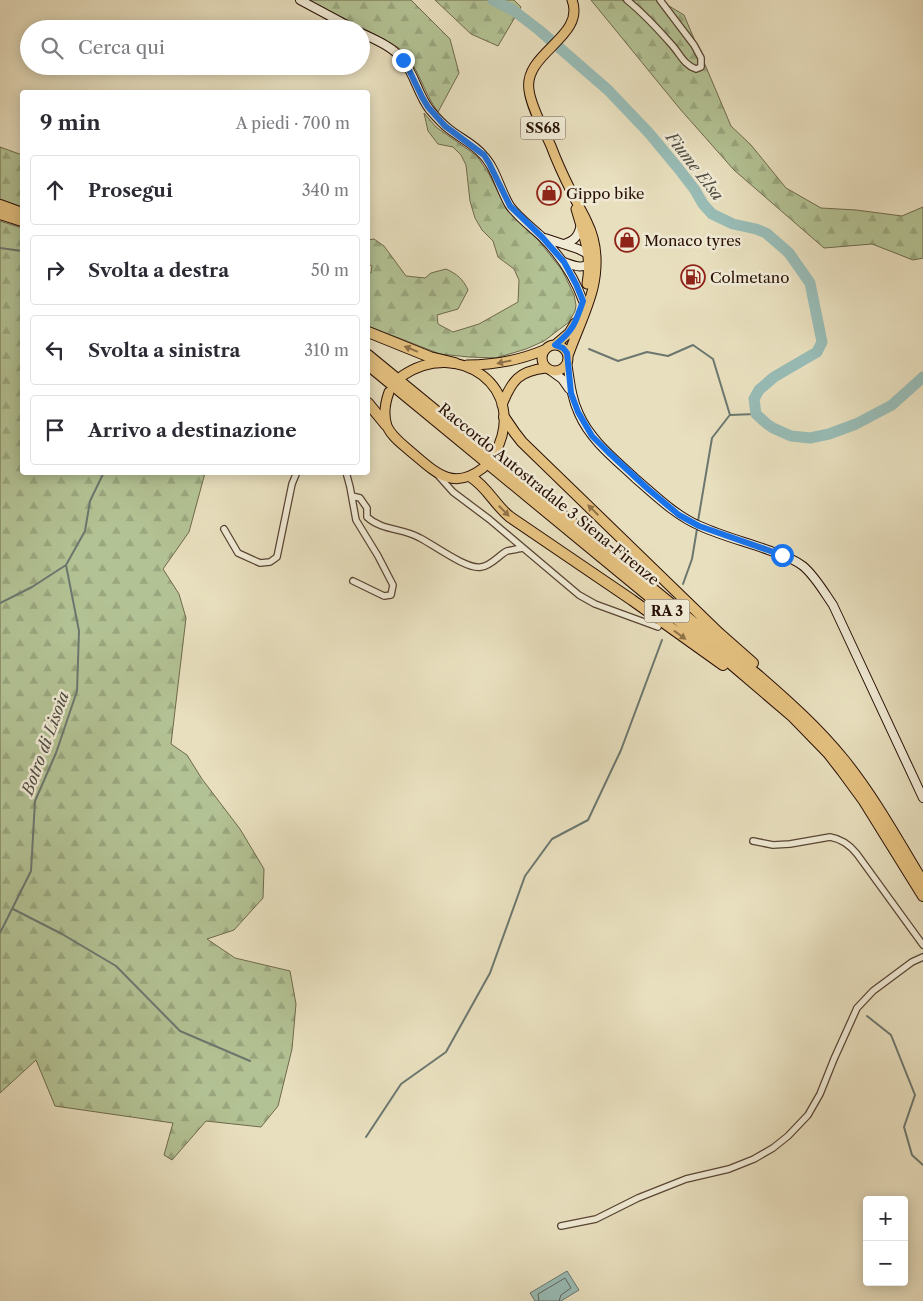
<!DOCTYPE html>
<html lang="it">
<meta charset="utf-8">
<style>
body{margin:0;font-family:"Libre Caslon Text",serif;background:#f7f7f7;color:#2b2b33}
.controls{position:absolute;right:15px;bottom:15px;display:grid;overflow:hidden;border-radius:5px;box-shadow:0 2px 12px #0003}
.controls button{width:45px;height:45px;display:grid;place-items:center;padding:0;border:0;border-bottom:1px solid #e1e1e2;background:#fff;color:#2b2b33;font:25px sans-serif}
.stop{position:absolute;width:15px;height:15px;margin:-11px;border:4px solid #1a73e8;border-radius:50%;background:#fff}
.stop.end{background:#1a73e8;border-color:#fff;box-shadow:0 1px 5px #0008}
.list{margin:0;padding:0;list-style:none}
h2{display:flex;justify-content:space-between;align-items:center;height:65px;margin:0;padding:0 20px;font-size:21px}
h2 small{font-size:16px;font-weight:400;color:#7c7c81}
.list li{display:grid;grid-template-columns:32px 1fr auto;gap:15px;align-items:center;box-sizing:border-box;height:70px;margin:0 10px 10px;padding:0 10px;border:1px solid #e1e1e2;border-radius:5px}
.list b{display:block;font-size:19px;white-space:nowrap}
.list em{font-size:16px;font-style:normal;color:#7c7c81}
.icon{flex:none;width:28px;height:28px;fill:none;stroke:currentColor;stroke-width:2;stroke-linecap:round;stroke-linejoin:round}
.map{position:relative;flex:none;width:923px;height:1301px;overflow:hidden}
.search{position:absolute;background:#fff;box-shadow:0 2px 12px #0003;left:20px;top:20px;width:350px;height:55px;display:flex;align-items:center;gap:12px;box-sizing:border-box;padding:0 18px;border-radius:28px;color:#7c7c81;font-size:19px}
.panel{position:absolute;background:#fff;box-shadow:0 2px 12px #0003;left:20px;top:90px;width:350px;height:385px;border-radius:5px}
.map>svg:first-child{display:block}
.forest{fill:url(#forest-firs);stroke:#6e694c}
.water{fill:#98bcb6;stroke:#6b776f}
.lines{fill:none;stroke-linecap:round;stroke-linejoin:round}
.shore{stroke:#60665e;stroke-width:1}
.stream{stroke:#6b776f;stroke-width:2}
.river{stroke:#98bcb6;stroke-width:11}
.street-casing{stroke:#584433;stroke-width:8}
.secondary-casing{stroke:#281005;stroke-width:10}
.primary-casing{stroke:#281005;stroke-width:11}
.highway-casing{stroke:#281005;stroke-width:12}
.street{stroke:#f0ead5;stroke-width:5.5}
.secondary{stroke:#f0ead5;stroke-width:8}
.primary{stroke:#e4c07f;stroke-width:9}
.highway{stroke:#e4c07f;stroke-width:10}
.oneway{fill:#8f7148}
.route{stroke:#1a73e8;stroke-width:6}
.labels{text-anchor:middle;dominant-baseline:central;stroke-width:5;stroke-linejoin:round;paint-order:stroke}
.shield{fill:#f0ead5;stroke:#645143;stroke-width:1}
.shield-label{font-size:14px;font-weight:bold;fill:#281005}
.poi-label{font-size:15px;fill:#281005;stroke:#f0ead5;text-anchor:start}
.street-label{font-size:15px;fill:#281005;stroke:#f0ead5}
.water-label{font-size:16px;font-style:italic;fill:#4f4c43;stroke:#f0ead5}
</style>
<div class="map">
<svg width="923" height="1301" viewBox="0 0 923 1301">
<defs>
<pattern id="forest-firs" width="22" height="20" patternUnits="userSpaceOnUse" patternTransform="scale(1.25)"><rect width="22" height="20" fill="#b3c294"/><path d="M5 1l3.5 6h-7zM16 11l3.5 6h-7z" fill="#9aa67e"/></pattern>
</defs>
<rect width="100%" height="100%" fill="#e8dfbe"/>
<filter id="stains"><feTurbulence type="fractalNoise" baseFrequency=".004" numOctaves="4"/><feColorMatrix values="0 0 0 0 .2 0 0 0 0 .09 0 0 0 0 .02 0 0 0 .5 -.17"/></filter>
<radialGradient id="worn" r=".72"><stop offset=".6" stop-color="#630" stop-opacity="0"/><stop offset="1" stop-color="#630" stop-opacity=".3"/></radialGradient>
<path class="forest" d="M309,0h102l39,39 9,34 -21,39c-14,-18 -21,-49 -37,-62 -3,-3 -7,-5 -10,-7z
M435,0h79l7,7 -23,39 -27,-12z
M591,0h30l9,3 1,-3h28l25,15 47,111 20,19 35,43 35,20 35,2 46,6 21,-9v51l-10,2 -41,-16 -48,4 -90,-78 -54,-61z
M424,113l12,14 41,29 12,18 18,36 32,31 23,29 12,25 2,10 -1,6 -6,11 -25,19 -18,8 -30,9 -27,-1 -29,-3 -72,-28v-53h3l1,-7 -4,-2v-24l6,-1 10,7 22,30 19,2 6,-5 15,-4c11,5 17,10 22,21l-10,19 -21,6 1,9 15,8 26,-8 39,-22 1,-22 -5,-11 -16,-12 -5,-16 -11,-11 -7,-12 -5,-17 -4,-36 -5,-10 -8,-8 -15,-3 -10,-13z
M0,147l22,8v52l-22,-7z
M0,221l22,7v244l183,1 -16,59 -26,37 16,25 7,24 -15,126 16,11 15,24 38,50 24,40 -1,29 -29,32 -27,9 28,19 55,13 6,33 -4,45 -14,57 -17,21 -55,-6 -34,39 -8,-5 9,-32 -118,-17 -19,-46 -36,33z"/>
<path class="water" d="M567,1271l12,19 -18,11h-26l-5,-8z"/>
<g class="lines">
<path class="shore" d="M539,1301l-1,-7 27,-16 6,10 -10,7 -2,6"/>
<path class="stream" d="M0,248l22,3
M589,349l29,12 29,-9 21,4 25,-11 20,14 17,56 26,-1
M698,521l14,-83 17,-22
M683,584l9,-25 5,-30
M0,603l32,-16 34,-22
M13,909l49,25 54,32 64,65 70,30
M0,933l31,-62 4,-70 21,-48 21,-62 2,-60 -13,-66 19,-34 5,-30 14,-29
M867,1016l24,19 24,60 -11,32 8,28 11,10
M366,1137l35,-53 45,-32 44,-79 35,-97 27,-37 36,-19 33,-70 41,-110"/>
<path class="river" d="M493,0l20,10 26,20 69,60 41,43 29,35 17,22 8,14 9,10 21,10 23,5 10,4 23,20 21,30 12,59 -5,10 -43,25 -15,13 -5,9 2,15 11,10 6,4 18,8 19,2 19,-4 27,-10 36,-19 31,-28"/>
<g class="street-casing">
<path id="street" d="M627,0c16,13 31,29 45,45 8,9 12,20 24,24l5,-2v-9l-7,-13 -34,-45
M346,472l4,15 6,33 22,36 15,29 -2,10 -7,1 -31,-15
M437,474l16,18 36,27 90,76 16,9 63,23
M352,496l8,2 7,10v9c15,14 36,11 53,21 14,7 47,32 61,29 10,-1 18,-12 26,-16 5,-1 11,-2 15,-3
M224,529l14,24 22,10 10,-1 7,-5 15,-73 5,-12
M753,841l20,4 17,-1 40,-7c12,2 20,8 27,17l66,91
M561,1226l35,-7 42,-21 48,-19 43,-10 25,-10 19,-11 15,-12 20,-21 12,-21 14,-35 23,-51 16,-17 39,-29 11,-5"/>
</g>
<g class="secondary-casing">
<path id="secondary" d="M300,0l54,29
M361,33c15,7 32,14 42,27 12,15 15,35 27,50 6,7 12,14 19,19 11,9 25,15 34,26 13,13 17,35 27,51 8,11 20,20 31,30 19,19 33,40 42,65
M545,238l33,11 12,6
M564,244c11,-3 15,-9 17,-20
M564,262c11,4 19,8 28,-1
M567,362c3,18 4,35 12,52 12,27 36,45 57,65 20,17 40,37 64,47 22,10 46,16 68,24 11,4 25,8 35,16 12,10 21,26 30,39l90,193
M551,371l11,8 7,10"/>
</g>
<g class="primary-casing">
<path id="primary" d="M576,209c8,27 16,47 11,75
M542 358a13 13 0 1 1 26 0a13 13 0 1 1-26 0Z
M555,345l14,-12 6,-10
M568,356c8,-23 19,-44 25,-68 5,-22 4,-46 -6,-66 -5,-11 -11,-20 -16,-31 -7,-14 -14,-29 -20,-45 -7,-16 -20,-39 -22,-56 -6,-37 57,-53 43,-90
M467,365c28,0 51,-4 77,-15
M402,376c56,-39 128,12 93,77
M389,392c-4,11 -6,22 -2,34 4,10 15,18 23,25 24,20 42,41 73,17
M502,405c10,-25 17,-34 44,-37"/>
</g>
<g class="highway-casing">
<path id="highway" d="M0,205l22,8
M0,214l22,7
M368,332l62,25 25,6
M368,355l391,321c30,26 60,53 85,84 30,37 54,81 79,122
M368,365l363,299 62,53 35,36 14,18 22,30 59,95
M368,403l18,22
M504,417l11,16 7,9 197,191 34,30
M471,477c16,10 24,28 39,40l122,83 91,65"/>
</g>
<use href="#street" class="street"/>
<use href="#secondary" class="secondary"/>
<use href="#primary" class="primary"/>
<use href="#highway" class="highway"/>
</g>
<defs><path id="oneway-solid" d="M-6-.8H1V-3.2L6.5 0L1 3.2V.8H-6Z" transform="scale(1.25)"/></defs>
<g class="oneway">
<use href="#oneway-solid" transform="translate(411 349) rotate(-158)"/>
<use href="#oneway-solid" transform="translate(504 362) rotate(168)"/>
<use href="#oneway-solid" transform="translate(593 510) rotate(-136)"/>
<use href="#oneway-solid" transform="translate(504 511) rotate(45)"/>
<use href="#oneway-solid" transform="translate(680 635) rotate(36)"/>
</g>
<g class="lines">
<path class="route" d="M403,60l5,8 14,29 6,10 17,19 39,29 5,8 21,43 32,31 22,25 12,22 7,17c-7,21 -10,30 -28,44l8,3 4,5 4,40 7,19 14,24 16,16 40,37 31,26 20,11 83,29"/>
</g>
<defs>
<g id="shop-ring" transform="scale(1.25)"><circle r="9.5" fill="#f0ead5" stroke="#8f2418" stroke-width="1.5"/><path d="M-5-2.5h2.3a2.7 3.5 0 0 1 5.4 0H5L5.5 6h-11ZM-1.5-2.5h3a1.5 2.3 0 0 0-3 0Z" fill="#8f2418"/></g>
<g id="fuel-ring" transform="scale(1.25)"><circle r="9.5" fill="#f0ead5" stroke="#8f2418" stroke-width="1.5"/><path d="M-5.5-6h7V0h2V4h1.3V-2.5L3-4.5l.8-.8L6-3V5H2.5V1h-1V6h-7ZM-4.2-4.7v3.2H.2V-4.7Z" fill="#8f2418"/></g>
</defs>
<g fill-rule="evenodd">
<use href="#shop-ring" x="549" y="193"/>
<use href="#shop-ring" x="627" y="240"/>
<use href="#fuel-ring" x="693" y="277"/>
</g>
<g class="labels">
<g class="shield">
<rect x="520.5" y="116.5" width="45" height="23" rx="4"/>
<rect x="644.5" y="599.5" width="45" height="23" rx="4"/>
</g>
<g class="shield-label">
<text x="543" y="128">SS68</text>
<text x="667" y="611">RA 3</text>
</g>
<g class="poi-label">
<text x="566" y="193">Gippo bike</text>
<text x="644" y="240">Monaco tyres</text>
<text x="710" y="277">Colmetano</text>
</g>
<g class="street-label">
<text transform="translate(549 494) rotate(39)">Raccordo Autostradale 3 Siena-Firenze</text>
</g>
<g class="water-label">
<text transform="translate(695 166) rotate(52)">Fiume Elsa</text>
<text transform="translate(45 743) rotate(-70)">Botro di Lisoia</text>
</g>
</g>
<rect width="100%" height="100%" filter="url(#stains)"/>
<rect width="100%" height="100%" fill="url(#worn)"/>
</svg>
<div class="controls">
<button>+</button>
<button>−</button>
</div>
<div class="stop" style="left:782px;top:555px"></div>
<div class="stop end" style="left:403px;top:60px"></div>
<div class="search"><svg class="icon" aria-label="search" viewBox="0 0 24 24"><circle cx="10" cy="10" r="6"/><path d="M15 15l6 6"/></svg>Cerca qui</div>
<section class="panel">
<h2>9 min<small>A piedi · 700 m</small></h2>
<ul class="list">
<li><svg class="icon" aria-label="ahead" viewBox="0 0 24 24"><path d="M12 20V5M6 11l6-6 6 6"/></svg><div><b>Prosegui</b></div><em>340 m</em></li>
<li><svg class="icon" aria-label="right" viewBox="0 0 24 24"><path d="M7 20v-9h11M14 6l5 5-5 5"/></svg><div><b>Svolta a destra</b></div><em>50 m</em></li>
<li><svg class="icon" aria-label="left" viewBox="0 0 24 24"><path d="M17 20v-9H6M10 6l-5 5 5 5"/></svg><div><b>Svolta a sinistra</b></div><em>310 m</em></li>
<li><svg class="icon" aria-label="arrive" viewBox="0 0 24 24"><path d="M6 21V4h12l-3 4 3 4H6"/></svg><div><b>Arrivo a destinazione</b></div></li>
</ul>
</section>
</div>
